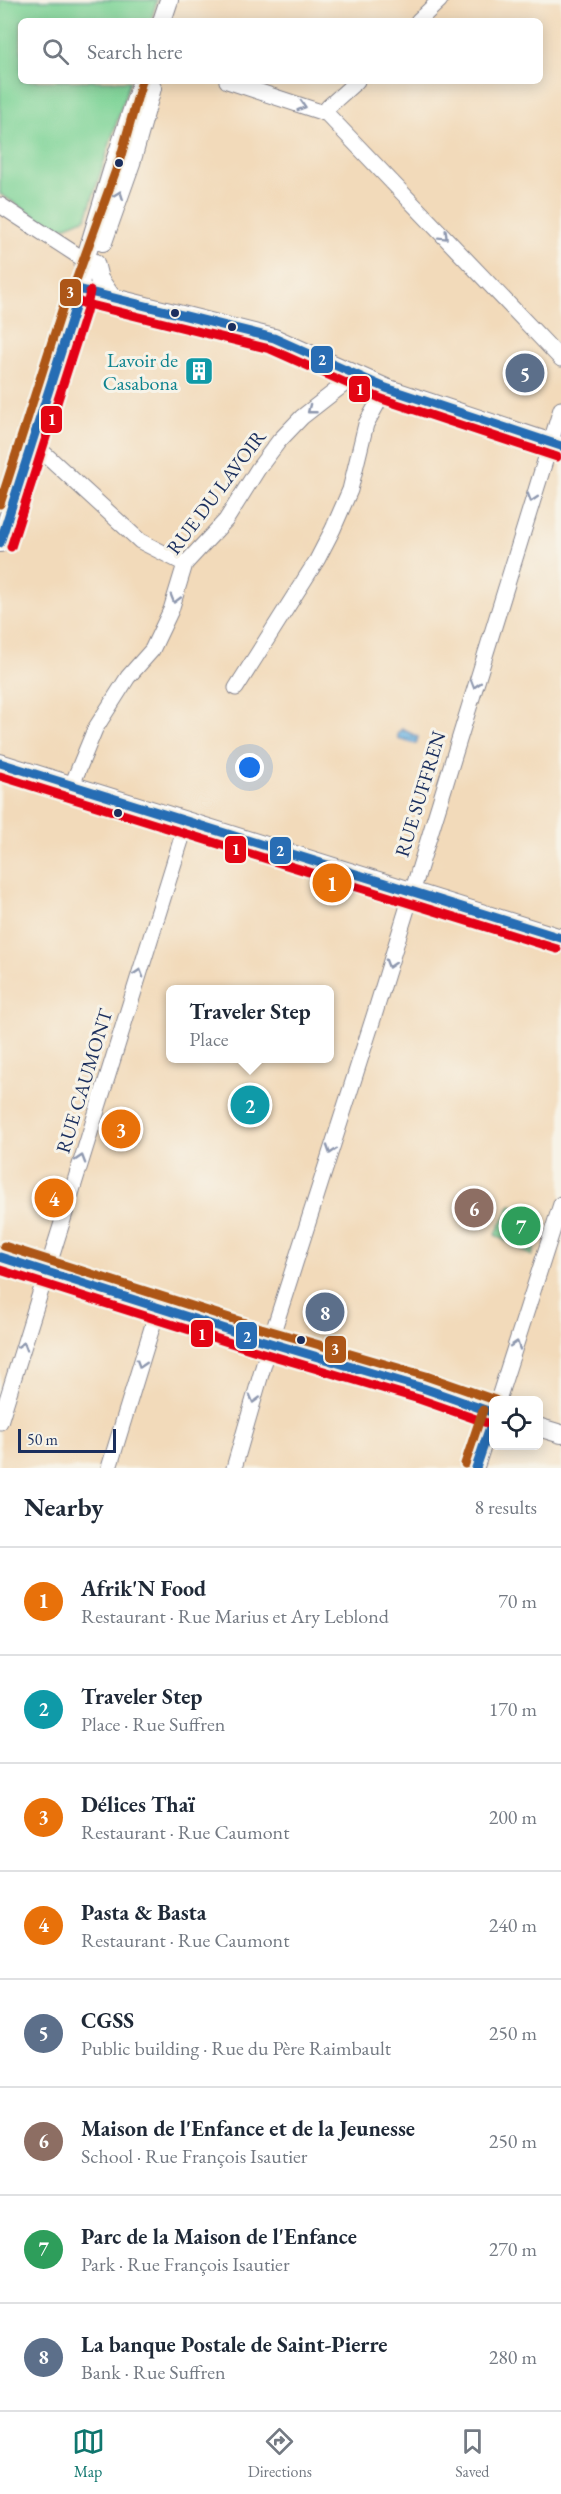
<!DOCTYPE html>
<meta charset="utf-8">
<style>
body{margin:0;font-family:"EB Garamond",serif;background:#f6f6f7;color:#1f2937}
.controls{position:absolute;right:18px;bottom:18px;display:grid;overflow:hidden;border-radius:9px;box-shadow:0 3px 15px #0003}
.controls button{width:54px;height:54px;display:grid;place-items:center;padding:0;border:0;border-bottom:2px solid #e0e1e3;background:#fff;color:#1f2937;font:30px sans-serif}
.scale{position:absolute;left:18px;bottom:15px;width:98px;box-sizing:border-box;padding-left:6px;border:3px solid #1b2f5e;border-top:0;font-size:16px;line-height:21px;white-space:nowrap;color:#1b2f5e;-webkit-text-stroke:4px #f7f3e8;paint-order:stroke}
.you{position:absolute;left:250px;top:768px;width:21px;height:21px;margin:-15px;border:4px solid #fff;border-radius:50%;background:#1a73e8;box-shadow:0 0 0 9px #1a73e833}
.badge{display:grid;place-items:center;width:39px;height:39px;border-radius:50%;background:#0f766e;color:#fff;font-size:20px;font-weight:700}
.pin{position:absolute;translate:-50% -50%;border:3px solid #fff;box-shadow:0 2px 6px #0006}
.popup{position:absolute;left:166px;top:985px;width:168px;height:78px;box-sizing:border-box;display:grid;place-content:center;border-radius:9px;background:#fff;filter:drop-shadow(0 2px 4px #0005);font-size:20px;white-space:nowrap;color:#747a83}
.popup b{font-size:22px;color:#1f2937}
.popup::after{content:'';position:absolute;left:50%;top:100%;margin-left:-12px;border:12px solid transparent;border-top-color:#fff}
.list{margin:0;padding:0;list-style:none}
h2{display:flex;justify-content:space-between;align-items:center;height:78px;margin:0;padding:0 24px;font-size:26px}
h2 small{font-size:20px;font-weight:400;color:#747a83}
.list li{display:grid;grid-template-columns:39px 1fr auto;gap:18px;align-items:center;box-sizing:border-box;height:108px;padding:0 24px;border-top:2px solid #e0e1e3}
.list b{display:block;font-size:22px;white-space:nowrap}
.list p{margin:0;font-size:20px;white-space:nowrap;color:#747a83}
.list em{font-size:20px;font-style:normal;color:#747a83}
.icon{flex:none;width:33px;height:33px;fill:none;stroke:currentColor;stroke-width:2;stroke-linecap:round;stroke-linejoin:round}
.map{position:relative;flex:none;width:561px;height:1468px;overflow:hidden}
.search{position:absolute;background:#fff;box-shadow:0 3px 15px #0003;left:18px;right:18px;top:18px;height:66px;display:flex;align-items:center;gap:15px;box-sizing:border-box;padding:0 21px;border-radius:9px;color:#747a83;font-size:22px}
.sheet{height:942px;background:#fff}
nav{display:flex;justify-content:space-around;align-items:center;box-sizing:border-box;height:84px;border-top:2px solid #e0e1e3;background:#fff;font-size:16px;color:#747a83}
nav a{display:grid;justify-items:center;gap:3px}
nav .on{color:#0f766e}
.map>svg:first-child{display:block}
.park{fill:url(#park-tufts);stroke:#4d827b;stroke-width:1.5}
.garden{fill:#7fd498;stroke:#4d827b;stroke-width:1.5}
.water{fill:url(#water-rules);stroke:#4471a0;stroke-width:1.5}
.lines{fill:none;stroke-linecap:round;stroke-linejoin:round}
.minor-casing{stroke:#86848c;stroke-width:17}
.tertiary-casing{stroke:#86848c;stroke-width:20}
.minor{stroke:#fff;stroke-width:15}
.tertiary{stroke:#fff;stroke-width:18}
.bus-1-casing{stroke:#f7f3e8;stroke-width:14}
.bus-2-casing{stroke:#f7f3e8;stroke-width:14}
.bus-3-casing{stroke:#f7f3e8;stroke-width:14}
.bus-1{stroke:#286db4;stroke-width:9}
.bus-2{stroke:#e30513;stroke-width:9}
.bus-3{stroke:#ad5618;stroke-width:9}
.oneway{stroke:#8d97ae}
.bus-dot{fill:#1b2f5e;stroke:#f7f3e8;stroke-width:2}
.labels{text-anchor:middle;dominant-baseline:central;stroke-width:6;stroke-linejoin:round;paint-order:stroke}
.culture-label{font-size:20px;fill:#0d838f;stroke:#f7f3e8;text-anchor:end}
.street-label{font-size:20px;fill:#1b2f5e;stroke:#f7f3e8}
.line-badge{stroke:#f7f3e8;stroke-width:2}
.badge-label{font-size:16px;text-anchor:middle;font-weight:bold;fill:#fff}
</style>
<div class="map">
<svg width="561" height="1468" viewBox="0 0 561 1468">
<defs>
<pattern id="park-tufts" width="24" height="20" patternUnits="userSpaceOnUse" patternTransform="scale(1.5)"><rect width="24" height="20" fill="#7fd498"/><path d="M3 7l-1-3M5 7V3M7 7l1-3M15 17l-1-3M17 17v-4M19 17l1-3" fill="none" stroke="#6db685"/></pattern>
<pattern id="water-rules" width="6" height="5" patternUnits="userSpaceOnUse" patternTransform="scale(1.5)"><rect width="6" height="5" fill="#6cb3e3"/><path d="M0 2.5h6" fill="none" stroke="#5892bb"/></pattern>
</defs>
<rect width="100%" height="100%" fill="#f7f3e8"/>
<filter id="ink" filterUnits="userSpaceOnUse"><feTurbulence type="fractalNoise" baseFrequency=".0167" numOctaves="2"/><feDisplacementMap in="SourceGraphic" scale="12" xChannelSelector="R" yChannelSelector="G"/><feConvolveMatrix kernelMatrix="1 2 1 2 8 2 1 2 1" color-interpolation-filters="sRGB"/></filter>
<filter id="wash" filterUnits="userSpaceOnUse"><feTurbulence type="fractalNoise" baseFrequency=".008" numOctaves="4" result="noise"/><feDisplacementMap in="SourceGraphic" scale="24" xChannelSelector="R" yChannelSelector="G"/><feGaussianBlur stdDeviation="1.35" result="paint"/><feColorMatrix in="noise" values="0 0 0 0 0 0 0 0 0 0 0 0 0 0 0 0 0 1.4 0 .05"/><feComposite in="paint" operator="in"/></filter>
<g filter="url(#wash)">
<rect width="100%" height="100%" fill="#f2daba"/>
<path class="park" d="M511,1205l33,12 -12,39 -37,-21z"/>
<path class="garden" d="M0,0h157l-6,21h-130v60h109l-44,137 -29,12 -57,-36z"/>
<path class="water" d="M402,729l16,8 -2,7 -18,-5v-6z"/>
</g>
<g filter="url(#ink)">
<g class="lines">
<g class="minor-casing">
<path id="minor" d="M418,21l22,-21
M227,81l100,33 234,245
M327,114l1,-7 29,-26
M0,205l80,52 14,6
M32,442l108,99 45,23
M236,688l81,-128 16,-31 17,-39 16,-66 20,-36
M72,785l23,-56 33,-52 24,-27 19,-40 14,-46 41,-44 32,-51 21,-28 23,-24 55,-43
M270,1343l153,45 71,25
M498,1400l63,-196
M0,1422l187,-601
M109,1468l49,-160
M234,1468l40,-139 100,-313 187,-607
M476,1468l18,-54"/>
</g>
<g class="tertiary-casing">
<path id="tertiary" d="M162,21l7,-21
M103,242l28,-79 21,-75
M95,263l4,16 14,20
M78,289l196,49 112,50 175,58
M0,543l75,-235 10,-48 30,-99 27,-80
M0,763l561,175
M0,1257l270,86
M538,1427l23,7"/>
</g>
<use href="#minor" class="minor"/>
<use href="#tertiary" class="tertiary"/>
<g class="bus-1-casing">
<path id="bus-1" d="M78,289l196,49 112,50 175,58
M0,543l75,-235 3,-19
M0,763l561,175
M0,1257l257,82 166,49 71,25
M476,1468l18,-53"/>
</g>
<g class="bus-2-casing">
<path id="bus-2" d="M75,301l195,48 112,50 175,58
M11,547l75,-235 4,-21
M0,776l557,173
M0,1270l253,80 166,49 71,25"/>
</g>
<g class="bus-3-casing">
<path id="bus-3" d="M0,504l64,-200 10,-18 46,-127 22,-78
M4,1246l257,82 165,48 69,24
M465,1464l18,-54"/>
</g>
<use href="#bus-1" class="bus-1"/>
<use href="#bus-2" class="bus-2"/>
<use href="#bus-3" class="bus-3"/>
</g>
<defs><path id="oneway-chevron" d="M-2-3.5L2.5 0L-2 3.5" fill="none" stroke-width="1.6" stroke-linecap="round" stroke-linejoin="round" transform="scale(1.5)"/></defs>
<g class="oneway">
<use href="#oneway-chevron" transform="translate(302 106) rotate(18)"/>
<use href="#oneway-chevron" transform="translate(119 195) rotate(-70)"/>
<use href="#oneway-chevron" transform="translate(444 236) rotate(45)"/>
<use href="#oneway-chevron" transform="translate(311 410) rotate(142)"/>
<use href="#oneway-chevron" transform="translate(532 498) rotate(107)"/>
<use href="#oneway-chevron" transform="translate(175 599) rotate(106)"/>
<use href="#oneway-chevron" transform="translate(475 684) rotate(107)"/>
<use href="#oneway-chevron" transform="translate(390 964) rotate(107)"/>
<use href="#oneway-chevron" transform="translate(139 973) rotate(-73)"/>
<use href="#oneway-chevron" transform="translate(331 1150) rotate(108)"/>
<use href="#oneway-chevron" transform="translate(81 1159) rotate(-73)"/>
<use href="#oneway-chevron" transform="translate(516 1345) rotate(-72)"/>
<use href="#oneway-chevron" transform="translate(23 1346) rotate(-73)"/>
<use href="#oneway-chevron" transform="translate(141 1364) rotate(107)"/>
<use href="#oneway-chevron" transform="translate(254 1399) rotate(106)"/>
</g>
</g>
<defs>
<g id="building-square" transform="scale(1.5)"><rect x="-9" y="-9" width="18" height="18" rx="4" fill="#0f9aa8" stroke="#f7f3e8"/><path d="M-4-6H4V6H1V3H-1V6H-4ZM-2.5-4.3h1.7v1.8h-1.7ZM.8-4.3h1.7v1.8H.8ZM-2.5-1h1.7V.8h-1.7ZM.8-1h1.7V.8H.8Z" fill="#fff"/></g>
</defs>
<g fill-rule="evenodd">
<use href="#building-square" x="199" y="371"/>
</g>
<g class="bus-dot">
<circle cx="119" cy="163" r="5"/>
<circle cx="175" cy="313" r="5"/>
<circle cx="232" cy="327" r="5"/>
<circle cx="118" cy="813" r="5"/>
<circle cx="301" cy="1340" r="5"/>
</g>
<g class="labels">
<g class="culture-label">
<text x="178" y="360">Lavoir de<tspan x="178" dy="23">Casabona</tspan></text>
</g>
<g class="street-label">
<text transform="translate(216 492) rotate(-53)">RUE DU LAVOIR</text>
<text transform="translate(420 794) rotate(-73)">RUE SUFFREN</text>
<text transform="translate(84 1081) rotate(-73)">RUE CAUMONT</text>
</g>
</g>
<g class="line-badge">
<rect x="59" y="278" width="23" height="29" rx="6" fill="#ad5618"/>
<rect x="310" y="345" width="24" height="29" rx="6" fill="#286db4"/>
<rect x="348" y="375" width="23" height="28" rx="6" fill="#e30513"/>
<rect x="40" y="405" width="23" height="29" rx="6" fill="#e30513"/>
<rect x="224" y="835" width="23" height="29" rx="6" fill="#e30513"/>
<rect x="269" y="836" width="23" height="29" rx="6" fill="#286db4"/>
<rect x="190" y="1319" width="24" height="29" rx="6" fill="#e30513"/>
<rect x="235" y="1321" width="23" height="29" rx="6" fill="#286db4"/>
<rect x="324" y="1335" width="23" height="29" rx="6" fill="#ad5618"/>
</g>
<g class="badge-label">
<text x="70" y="298">3</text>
<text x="322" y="365">2</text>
<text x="360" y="395">1</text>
<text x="52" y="425">1</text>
<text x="236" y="855">1</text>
<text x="280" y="856">2</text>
<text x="202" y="1340">1</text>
<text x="247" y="1342">2</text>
<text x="335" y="1355">3</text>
</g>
</svg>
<div class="controls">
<button><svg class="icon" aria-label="locate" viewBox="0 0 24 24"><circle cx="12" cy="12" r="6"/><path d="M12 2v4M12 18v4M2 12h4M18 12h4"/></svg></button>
</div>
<div class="scale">50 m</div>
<div class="you"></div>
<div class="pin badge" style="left:332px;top:883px;background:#e8710a">1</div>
<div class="pin badge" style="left:250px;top:1105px;background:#0f9aa8">2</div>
<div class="popup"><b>Traveler Step</b>Place</div>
<div class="pin badge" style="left:121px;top:1129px;background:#e8710a">3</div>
<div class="pin badge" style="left:54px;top:1198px;background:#e8710a">4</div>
<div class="pin badge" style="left:525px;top:373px;background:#5c6f8a">5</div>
<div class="pin badge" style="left:474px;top:1208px;background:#8d6e63">6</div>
<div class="pin badge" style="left:521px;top:1226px;background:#2e9e5b">7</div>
<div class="pin badge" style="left:325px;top:1312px;background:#5c6f8a">8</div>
<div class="search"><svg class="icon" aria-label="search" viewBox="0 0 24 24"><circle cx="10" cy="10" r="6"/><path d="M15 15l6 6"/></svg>Search here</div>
</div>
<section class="sheet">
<h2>Nearby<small>8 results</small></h2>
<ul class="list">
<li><span class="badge" style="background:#e8710a">1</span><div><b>Afrik'N Food</b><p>Restaurant · Rue Marius et Ary Leblond</p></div><em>70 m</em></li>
<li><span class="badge" style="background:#0f9aa8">2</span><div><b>Traveler Step</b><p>Place · Rue Suffren</p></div><em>170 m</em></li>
<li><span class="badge" style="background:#e8710a">3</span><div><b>Délices Thaï</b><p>Restaurant · Rue Caumont</p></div><em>200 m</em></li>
<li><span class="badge" style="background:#e8710a">4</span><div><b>Pasta &amp; Basta</b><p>Restaurant · Rue Caumont</p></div><em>240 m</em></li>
<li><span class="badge" style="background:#5c6f8a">5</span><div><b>CGSS</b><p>Public building · Rue du Père Raimbault</p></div><em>250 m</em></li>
<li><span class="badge" style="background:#8d6e63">6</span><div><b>Maison de l'Enfance et de la Jeunesse</b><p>School · Rue François Isautier</p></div><em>250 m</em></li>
<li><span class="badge" style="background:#2e9e5b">7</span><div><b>Parc de la Maison de l'Enfance</b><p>Park · Rue François Isautier</p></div><em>270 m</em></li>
<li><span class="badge" style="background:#5c6f8a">8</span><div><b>La banque Postale de Saint-Pierre</b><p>Bank · Rue Suffren</p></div><em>280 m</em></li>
</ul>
</section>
<nav>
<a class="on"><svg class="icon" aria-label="map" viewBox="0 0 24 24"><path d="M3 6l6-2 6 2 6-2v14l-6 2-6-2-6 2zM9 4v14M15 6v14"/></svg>Map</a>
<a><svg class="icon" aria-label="directions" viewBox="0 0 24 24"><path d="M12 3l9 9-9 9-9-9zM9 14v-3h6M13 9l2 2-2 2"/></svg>Directions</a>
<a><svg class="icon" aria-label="saved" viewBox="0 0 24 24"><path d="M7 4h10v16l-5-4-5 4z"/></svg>Saved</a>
</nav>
